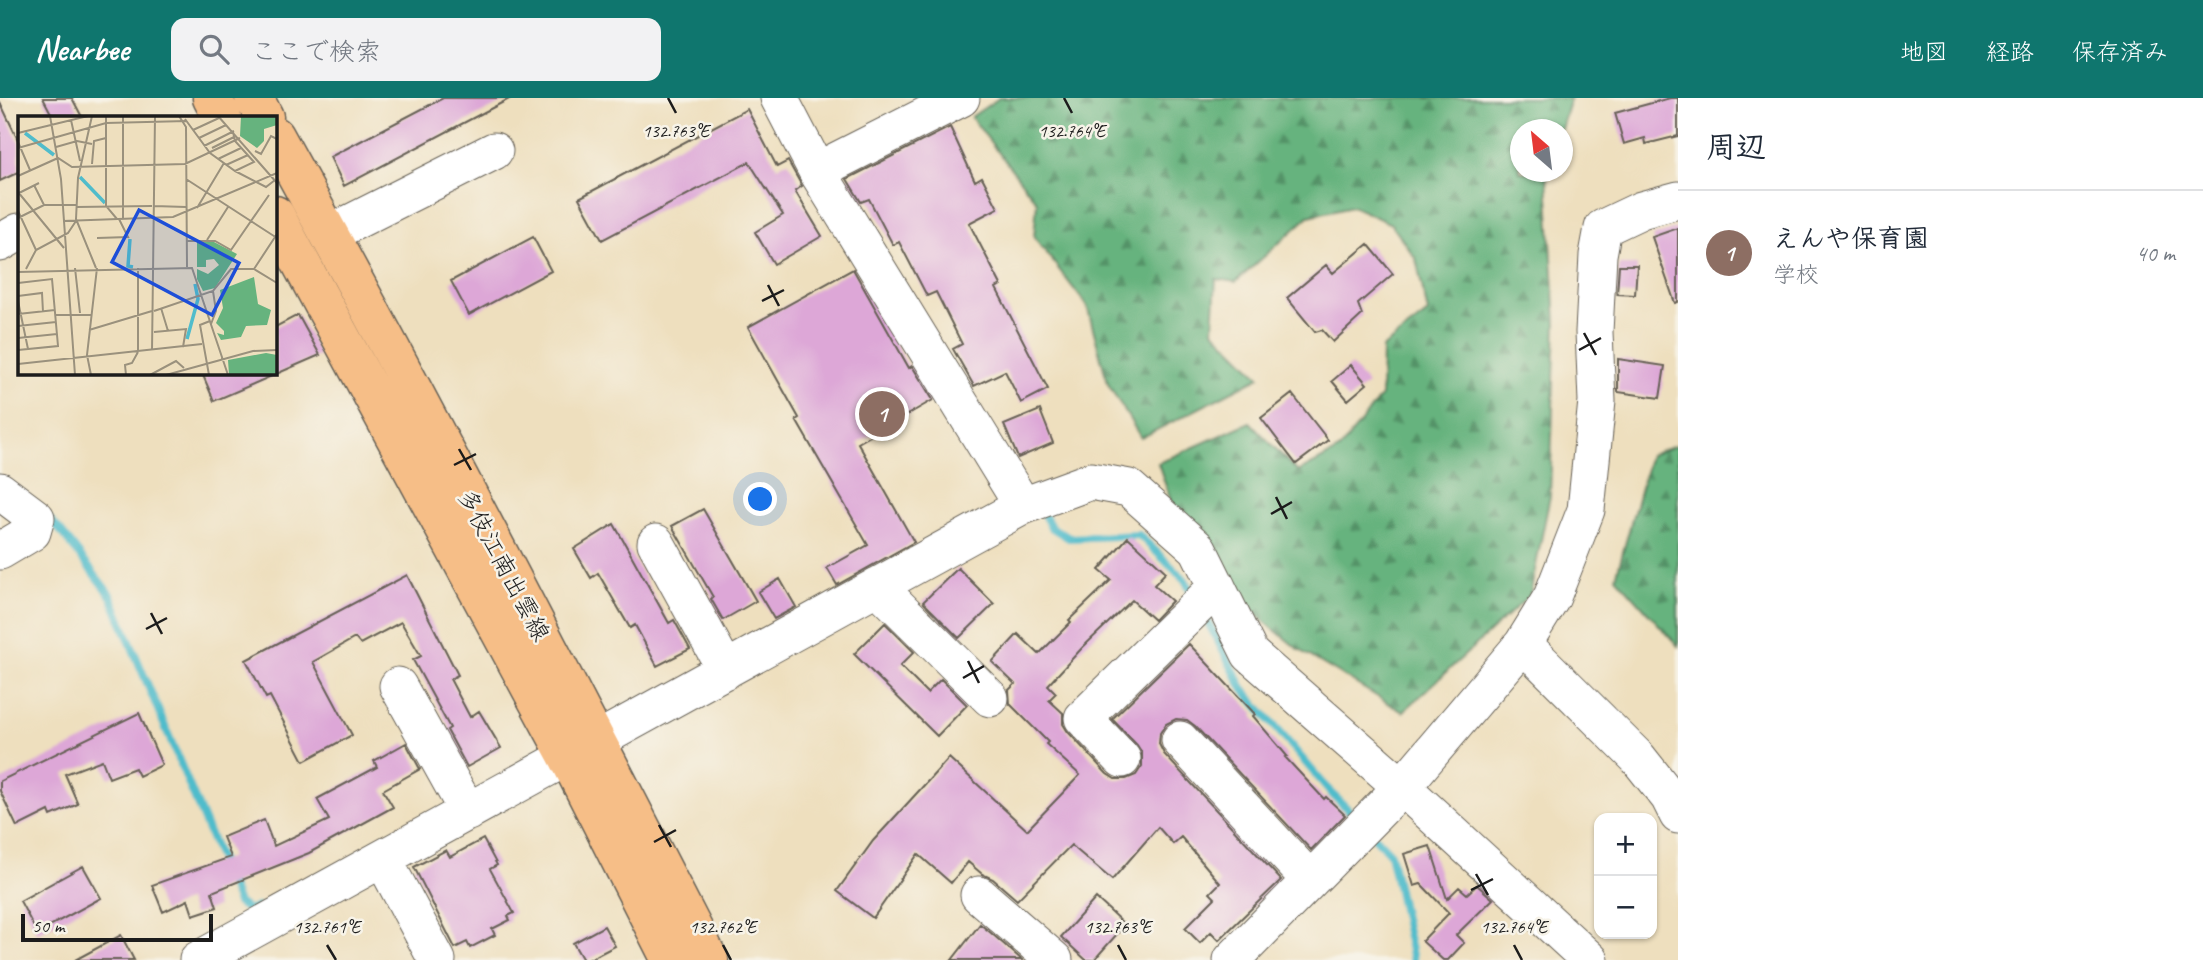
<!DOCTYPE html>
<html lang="ja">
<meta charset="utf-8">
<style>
body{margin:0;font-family:Caveat,"Klee One",sans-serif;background:#f2f2f3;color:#1f2937}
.controls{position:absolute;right:21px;bottom:21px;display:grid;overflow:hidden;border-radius:14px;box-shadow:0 2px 5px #0004}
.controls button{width:63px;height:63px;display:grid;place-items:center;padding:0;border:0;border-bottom:2px solid #e0e1e3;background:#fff;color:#1f2937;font:35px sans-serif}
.compass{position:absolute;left:1510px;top:21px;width:63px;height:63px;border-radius:50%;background:#fff;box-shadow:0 2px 5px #0004;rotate:332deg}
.scale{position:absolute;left:21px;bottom:18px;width:192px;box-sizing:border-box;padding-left:7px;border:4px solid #1c1c1c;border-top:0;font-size:19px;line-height:24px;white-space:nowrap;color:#1c1c1c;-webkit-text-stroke:5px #f7f3e8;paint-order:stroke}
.you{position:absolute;left:761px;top:402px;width:24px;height:24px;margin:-18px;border:5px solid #fff;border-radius:50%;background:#1a73e8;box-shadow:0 0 0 10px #1a73e833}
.badge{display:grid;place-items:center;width:46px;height:46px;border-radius:50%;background:#0f766e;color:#fff;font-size:23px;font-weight:700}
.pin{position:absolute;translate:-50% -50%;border:4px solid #fff;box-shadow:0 2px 7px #0006}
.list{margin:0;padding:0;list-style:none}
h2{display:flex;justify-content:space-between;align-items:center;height:91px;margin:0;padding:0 28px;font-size:30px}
h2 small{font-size:23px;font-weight:400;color:#747a83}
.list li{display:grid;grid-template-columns:46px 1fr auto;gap:21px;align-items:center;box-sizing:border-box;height:126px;padding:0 28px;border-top:2px solid #e0e1e3}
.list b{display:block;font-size:26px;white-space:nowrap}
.list p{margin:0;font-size:23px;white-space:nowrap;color:#747a83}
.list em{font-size:23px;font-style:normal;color:#747a83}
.icon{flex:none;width:38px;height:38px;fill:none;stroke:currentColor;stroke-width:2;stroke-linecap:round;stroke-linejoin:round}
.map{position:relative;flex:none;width:1678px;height:862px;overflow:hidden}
header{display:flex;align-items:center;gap:42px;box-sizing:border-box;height:98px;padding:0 35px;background:#0f766e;color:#fff}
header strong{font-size:33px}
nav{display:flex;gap:38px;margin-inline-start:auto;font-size:24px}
.search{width:490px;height:63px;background:#f2f2f3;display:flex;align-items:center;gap:18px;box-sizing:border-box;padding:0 24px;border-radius:14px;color:#747a83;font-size:26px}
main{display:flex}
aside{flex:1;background:#fff}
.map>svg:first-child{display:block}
.forest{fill:url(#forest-firs);stroke:#41684d;stroke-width:2}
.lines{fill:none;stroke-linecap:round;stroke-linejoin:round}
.stream{stroke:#50bccb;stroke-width:8}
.building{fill:#dda7d7}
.minor-casing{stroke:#666055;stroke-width:39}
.major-casing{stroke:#666055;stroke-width:41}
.minor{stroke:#fff;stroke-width:37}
.major{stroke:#f6be87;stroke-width:38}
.ticks{fill:none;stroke:#1c1c1c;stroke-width:2.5}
.labels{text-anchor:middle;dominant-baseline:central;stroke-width:5;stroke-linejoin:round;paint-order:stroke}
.street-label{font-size:24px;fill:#1c1c1c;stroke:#f7f3e8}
.inset-river{fill:none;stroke:#50bccb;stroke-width:3.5}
.inset-road{fill:none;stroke:#9a917d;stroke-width:2}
.view{fill:#1d4ed8;fill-opacity:0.15;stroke:#1d4ed8;stroke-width:3.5}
.inset-edge{fill:none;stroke:#1c1c1c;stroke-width:3.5}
.ticks-label{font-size:18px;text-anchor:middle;fill:#1c1c1c;stroke:#f7f3e8;stroke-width:5;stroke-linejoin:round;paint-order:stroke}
</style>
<header>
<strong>Nearbee</strong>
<div class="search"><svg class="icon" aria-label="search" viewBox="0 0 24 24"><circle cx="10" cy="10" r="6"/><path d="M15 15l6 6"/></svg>ここで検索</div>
<nav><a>地図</a><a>経路</a><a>保存済み</a></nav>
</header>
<main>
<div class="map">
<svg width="1678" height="862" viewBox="0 0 1678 862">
<defs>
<pattern id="forest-firs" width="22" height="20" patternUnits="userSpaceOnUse" patternTransform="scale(1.75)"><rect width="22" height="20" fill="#66b37e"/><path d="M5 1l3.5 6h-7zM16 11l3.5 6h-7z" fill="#539166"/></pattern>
</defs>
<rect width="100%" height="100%" fill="#f7f3e8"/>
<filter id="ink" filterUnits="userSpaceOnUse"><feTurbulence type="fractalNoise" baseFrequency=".0143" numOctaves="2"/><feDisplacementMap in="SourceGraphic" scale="14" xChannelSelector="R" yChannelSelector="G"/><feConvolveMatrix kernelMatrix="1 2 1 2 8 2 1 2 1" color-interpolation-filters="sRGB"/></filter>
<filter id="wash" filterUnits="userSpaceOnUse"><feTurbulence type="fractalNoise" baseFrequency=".00686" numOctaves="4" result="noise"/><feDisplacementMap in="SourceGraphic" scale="28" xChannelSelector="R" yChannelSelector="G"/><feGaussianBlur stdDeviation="1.57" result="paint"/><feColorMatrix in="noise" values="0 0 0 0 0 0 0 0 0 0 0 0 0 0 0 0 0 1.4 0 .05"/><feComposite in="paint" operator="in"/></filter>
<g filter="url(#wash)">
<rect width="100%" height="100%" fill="#eedfbe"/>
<path class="forest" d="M999,0h571l-9,31 -41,1v42h29l-2,7 9,143 -6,174 -20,99 -127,117 -105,-63 -60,-49 -63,-87 -17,-50 92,-41 48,50 41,-22 42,-54 1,-48 46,-35 -12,-54 -25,-35 -39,-18 -43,10 -73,66 -20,-3 -3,51 47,47 -119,61 -33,-54 -21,-78 -53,-69 3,-35 -66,-85z
M1678,347v201l-62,-69 34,-122z"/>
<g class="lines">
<path class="stream" d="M1040,410l11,19 18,11 70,-3 46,45 9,17
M46,419l14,13 51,66 127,307 11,8 9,-4
M1204,517l40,75 89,105 24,23
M1371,735l19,20 23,107"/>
</g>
<g id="blocks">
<path class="building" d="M43,0h29l10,19h-29z
M443,0h68l-167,88 -14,-29z
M1670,0h8v38l-32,8 -1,-6 -21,6 -9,-31z
M0,4l19,40v30l-19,9z
M747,11l30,58 11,-6 14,25 -7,5 27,45 -48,28 -19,-32 28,-17 -34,-53 -147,78 -23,-42z
M950,29l25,54 7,-4 16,31 -29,15 32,62 -5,3 52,101 -27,14 -16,-32 -31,15 -21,-37 9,-5 -26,-52 -9,4 -28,-54 -6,3 -24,-46 -8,3 -14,-23z
M1678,130v74l-3,1 -23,-66z
M533,139l18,34 -82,44 -18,-34z
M1368,146l25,30 -35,30 4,11 -29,27 -11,-12 -7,2 -28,-34 39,-33 7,8z
M1619,167h18l-2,30 -18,-1z
M853,171l56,99 3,-2 21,34 -75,43 56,99 -77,43 -10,-17 41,-23 -72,-125 3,-2 -51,-91z
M298,217l22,40 -106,46 -12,-28h73v-46z
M1618,261l47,7 -5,32 -42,-6z
M1351,267l16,19 -19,16 -16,-19z
M1292,296l36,46 -32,24 -35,-46z
M1040,312l13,33 -35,15 -14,-33z
M703,411l53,92 -33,19 -12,-21 2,-2 -41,-71z
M614,426l55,99 5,-3 16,29 -33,17 -22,-41 -5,3 -32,-55 -7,5 -17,-29z
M1128,439l38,35 -12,13 18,16 -18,19 -22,-20 -50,48 -34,37 8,8 -7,7 14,13v11l5,8 39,42 8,5h11l10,-4 6,-9v-13l-5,-8 -25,-26 77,-75 66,70 -2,2 34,40 -2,1 39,42 2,-2 19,18 -34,35 -116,-124 -8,-6 -11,-1 -10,5 -6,9 -1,11 5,10 117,126 -62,60 -8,-8 -11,11 -15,-15 30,-30 -5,-5 10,-10 -39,-46 -8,7 -15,-17 -46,53 -41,-35 -54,55 -24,-21 -11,-5 -14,-12 -17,21 -33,-29 -45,64 -36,-27 36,-50 76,-83 78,72 53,-55 -34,-31 2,-2 -38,-38 -1,-14 6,-6 -23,-22 26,-28 21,20 32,-32 -2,-2 42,-40 -12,-10z
M958,470l36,36 -35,34 -36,-36z
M407,477l51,100 -8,4 20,38 9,-6 22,37 -34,19 -20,-37 3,-2 -37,-68 8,-4 -20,-34 -41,22 -5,-6 -42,24 39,73 -48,26 -34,-65 -4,2 -20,-38z
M780,481l16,28 -22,12 -16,-27z
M885,525l29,29 -14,14 27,27 14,-14 26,26 -30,31 -83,-82z
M139,615l23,52 -23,11 -4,-8 -26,10 -7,-18 -37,14 13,30 -27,12 -2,-5 -32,16 -17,-36v-10z
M406,645l14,26 -37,21 10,17 -84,46 -97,39 5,15 -24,8 -5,-15 -25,12 -11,-27 79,-28 -8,-20 41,-17 10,26 55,-26 -12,-21 60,-32 -3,-6z
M483,741l14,26 -7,4 24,44 -6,3 2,4 -18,9 3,6 -25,13 -3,-6 -12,6 -41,-81 32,-17 4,7z
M1430,748l17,53 12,-12 8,7 10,-9 16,14 -37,36 8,8 -16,17h-5l-21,-19 27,-28 -28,-29 -7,2 -10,-32z
M83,768l18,32 -64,35 -17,-32z
M1096,800l29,27 -31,35h-8l-25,-23z
M980,826l11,9 31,27h-70z
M604,828l11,20 -27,14h-5l-10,-17z
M121,837l13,25h-59z"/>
</g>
</g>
<g filter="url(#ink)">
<use href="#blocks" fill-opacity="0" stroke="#666055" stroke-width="2"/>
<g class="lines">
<g class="minor-casing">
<path id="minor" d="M779,0l38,73 206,335
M817,73l144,-73
M329,136l165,-83
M0,145l19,-11
M0,393l36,27 -4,14 -32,19
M656,445l70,127
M877,488l113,112
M1523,546l115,114 31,39 9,18
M398,588l70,126
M1180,642l130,140
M1122,661l-39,-41 134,-131
M383,761l54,101
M979,797l75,65
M198,862l825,-454 68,-25 38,7 69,61 52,105 152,133 188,173
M1232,862l170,-173 121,-143 29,-47 34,-87 11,-109 -3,-69 4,-77 5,-27 38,-18 37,-10"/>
</g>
<g class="major-casing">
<path id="major" d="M212,0l10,19
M254,0l10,19
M275,38c150,271 292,548 434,824
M275,117l293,542 103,203"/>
</g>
<use href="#minor" class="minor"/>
<use href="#major" class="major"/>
</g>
</g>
<path class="ticks" d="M668,0l8,15M1064,0l8,15M768,187l11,21M762,203l22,-11M1584,235l12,22M1579,252l22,-12M459,351l12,21M454,367l22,-11M1276,399l11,22M1271,416l21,-12M151,515l11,21M146,531l21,-11M968,563l11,22M963,580l21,-12M659,727l12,22M654,744l22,-12M1476,776l12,21M1471,792l22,-11M327,847l9,15M723,847l8,15M1118,847l8,15M1514,847l8,15"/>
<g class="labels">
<g class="street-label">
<text transform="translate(504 467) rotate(62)">多伎江南出雲線</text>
</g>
</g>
<g transform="translate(18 18)">
<rect width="259" height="259" fill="#eedfbe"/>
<path d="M223,0h36v9l-13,4v12l-7,7 -17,-12zM179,126h17l23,12 -22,34 -12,3 -6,-12v-10l11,5 11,-9 -5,-6 -8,1v7h-9zM236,161l4,27 13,6 -4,15 -21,1 -5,11 -20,3 -4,-7 7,2v-4l-8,-8 7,-15 -3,-18zM248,237l11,2v20h-48l-1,-15z" fill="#66b37e"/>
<path class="inset-river" d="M7,17l29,22M62,61l25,26M112,123l-2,27 5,1M169,223l11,-40 -3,-15"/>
<path class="inset-road" d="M32,0l11,63 14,196M74,0l-14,62 -2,41 20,49M88,0v90l11,13M161,0l7,11 1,140M200,0l59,67M167,3l25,34 25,18 19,-9 -19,-21 -2,-9M53,4l9,41M175,14l26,-12M0,17l70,-17M181,22l27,-13M0,26l12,28M186,30l30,-15M38,31l21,-6 15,3M0,32l88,-25 81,-2M194,32l22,-11M237,35l6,3 10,-18 6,3M200,43l23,-11M74,48l2,-23 12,-3M208,49l22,-10M217,55l31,16 9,-7M0,60l40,-18 14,9 113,-3 55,-26M168,63l91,59M16,69l10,20M0,76l46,56M1,77l20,-10M136,90l32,1M58,91l76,-1M179,92l27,-45M0,95l18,39M0,102l26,-13h32M105,103v-103M45,105l110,-4 104,-44M79,122l31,-1 -9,-18M189,124l21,-33M168,125h29l16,9 38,-55M57,152l5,45M8,153l10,-19 32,-17 8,-12M236,153l23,-35M0,156l174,-4 36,107M0,167l34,-4 6,67 -40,4M0,180l24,-3 1,19M0,185l10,48M143,192l7,23M136,195l59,-20 18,-22h23l23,14M0,198l37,-4M38,199h35M193,208l5,-13 -3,-20M0,210l38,-4M71,214l63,-19M136,216l32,-3 -3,18M0,222l39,-4M120,234v-82M134,235l3,-235M0,248l184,-20M73,259l-4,-20 10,-87M108,259l-1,-10 7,-2 6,-11M132,259l26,-14 8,7M148,259l87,-24 24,-1M191,259l-9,-50 10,-4"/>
<path class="view" d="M121,94l100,53 -27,52 -100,-53z"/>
<rect width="259" height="259" class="inset-edge"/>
</g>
<g class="ticks-label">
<text x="676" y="39">132.763°E</text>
<text x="1072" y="39">132.764°E</text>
<text x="327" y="835">132.761°E</text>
<text x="723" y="835">132.762°E</text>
<text x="1118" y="835">132.763°E</text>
<text x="1514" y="835">132.764°E</text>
</g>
</svg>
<div class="controls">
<button>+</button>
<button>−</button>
</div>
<svg class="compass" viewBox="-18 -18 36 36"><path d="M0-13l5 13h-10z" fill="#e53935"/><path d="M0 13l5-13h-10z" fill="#747a83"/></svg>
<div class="scale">50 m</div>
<div class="you"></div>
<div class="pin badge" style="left:882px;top:316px;background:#8d6e63">1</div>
</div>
<aside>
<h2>周辺<small></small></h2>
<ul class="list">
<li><span class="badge" style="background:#8d6e63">1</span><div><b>えんや保育園</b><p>学校</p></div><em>40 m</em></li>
</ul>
</aside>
</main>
